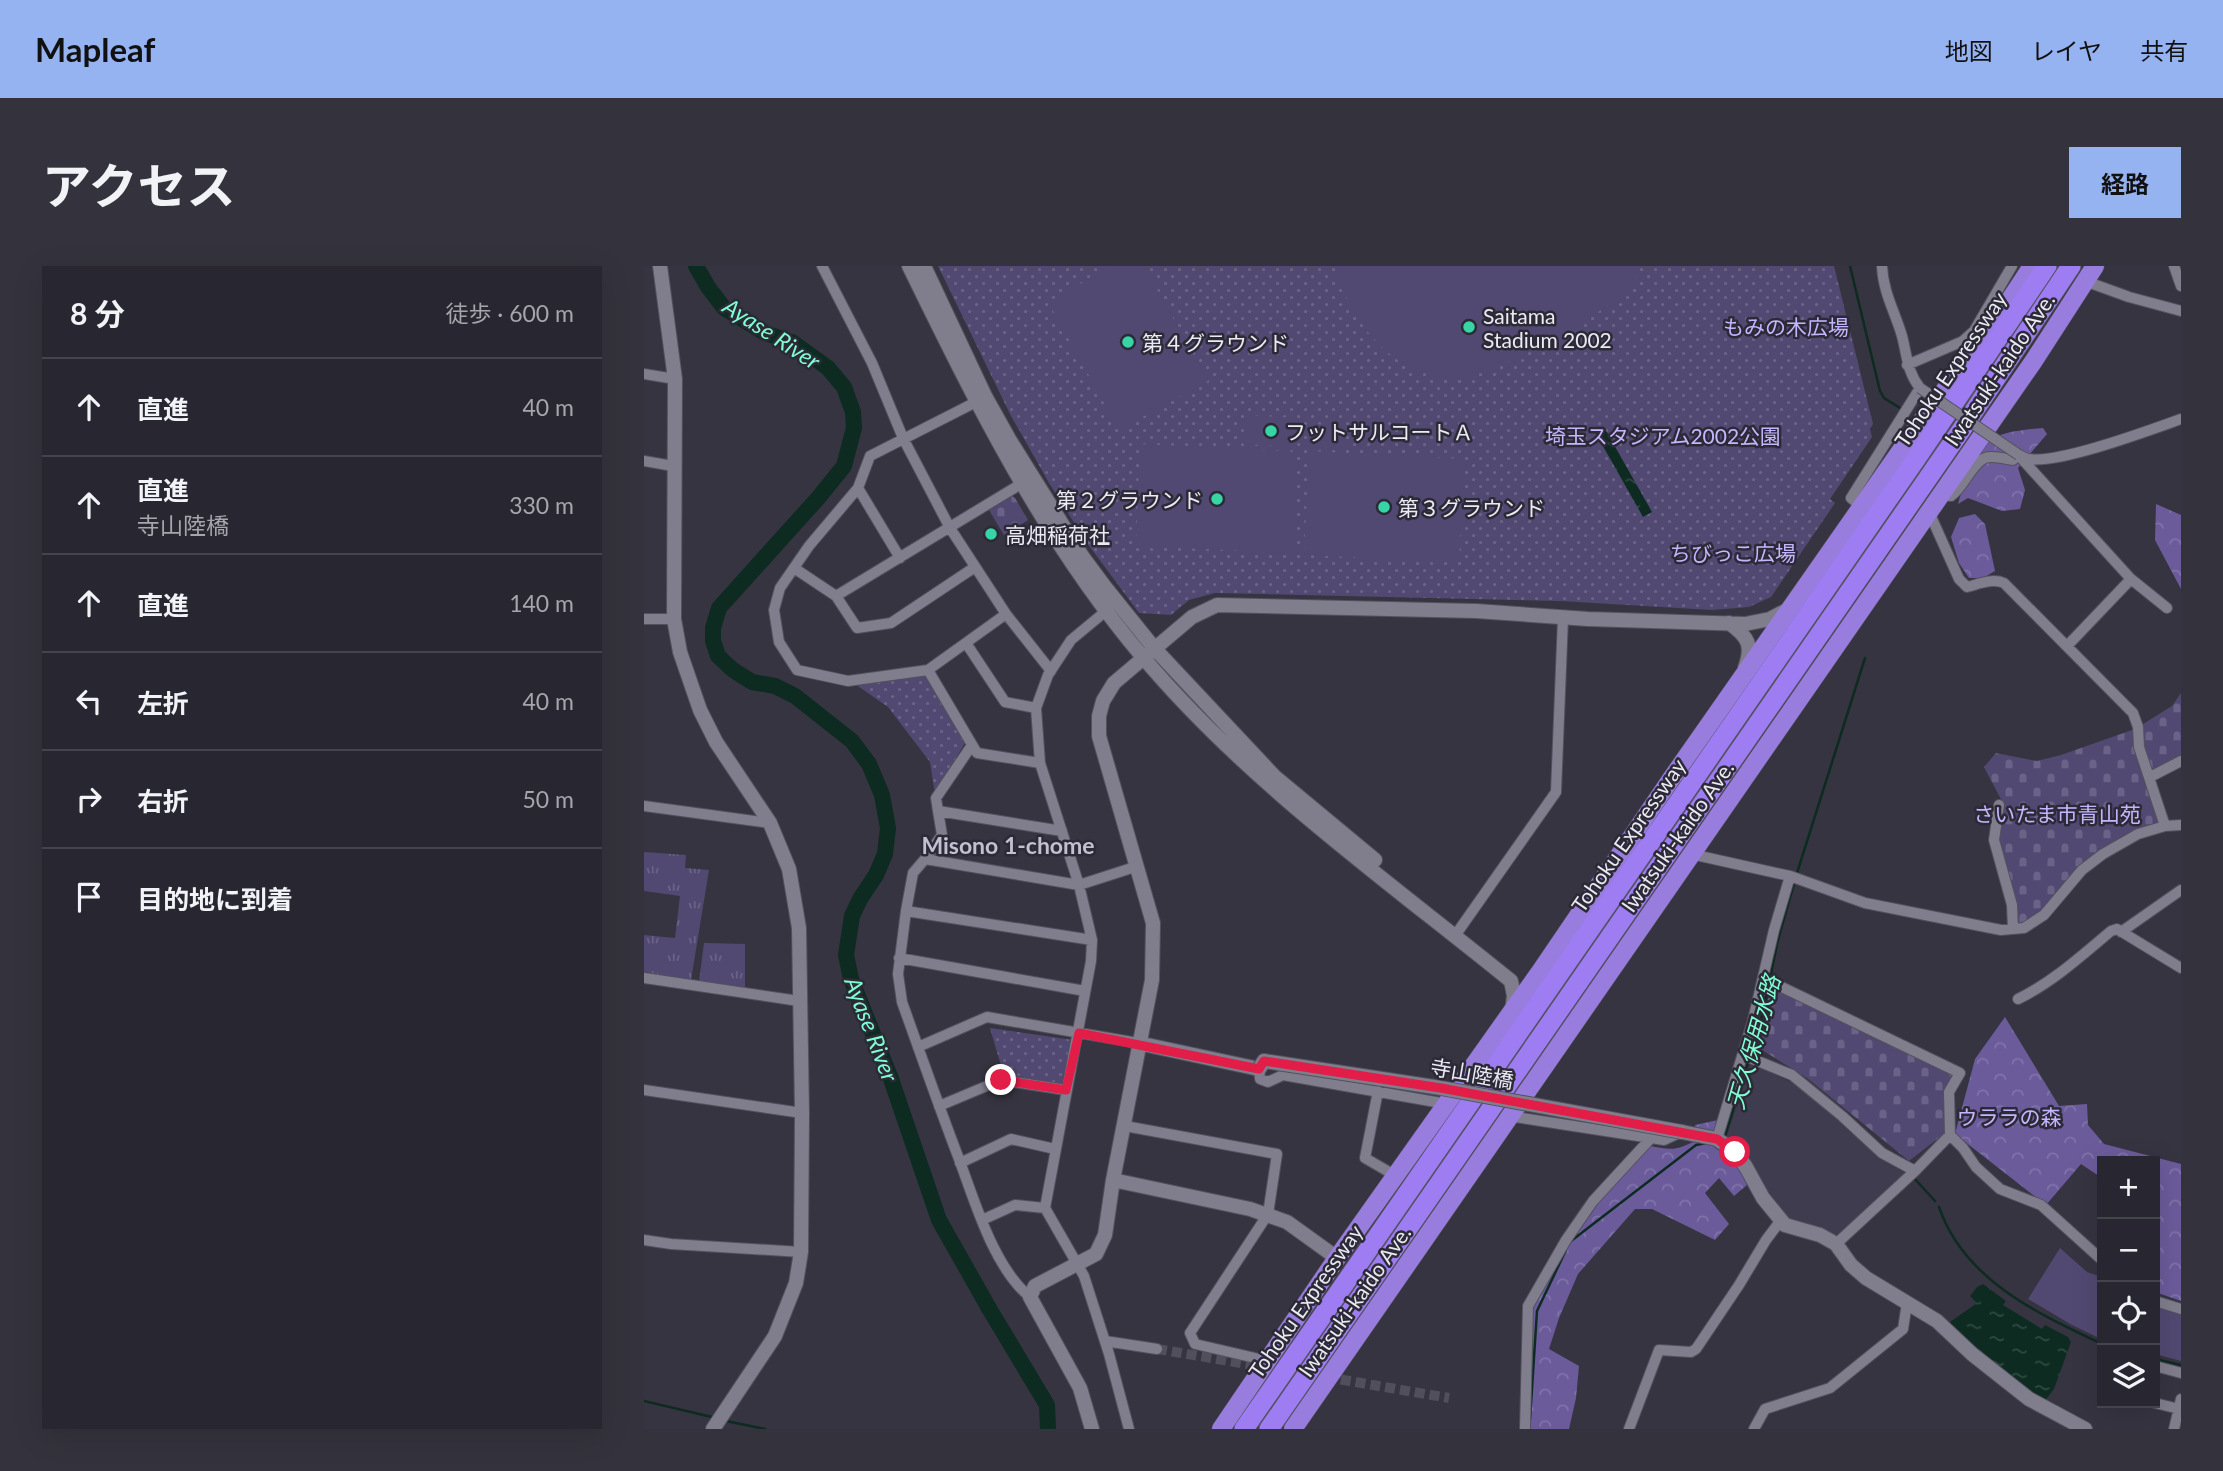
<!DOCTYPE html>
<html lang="ja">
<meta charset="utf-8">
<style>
body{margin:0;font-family:Lato,"Noto Sans JP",sans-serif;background:#34333d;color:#f1f3f6}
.controls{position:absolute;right:21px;bottom:21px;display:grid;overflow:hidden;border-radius:0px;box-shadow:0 7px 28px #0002}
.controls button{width:63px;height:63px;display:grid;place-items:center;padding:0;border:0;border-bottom:2px solid #44444d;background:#282731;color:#f1f3f6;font:35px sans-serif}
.stop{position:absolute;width:21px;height:21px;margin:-16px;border:5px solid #e11d48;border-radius:50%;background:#fff}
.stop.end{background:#e11d48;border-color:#fff;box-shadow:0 2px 7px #0008}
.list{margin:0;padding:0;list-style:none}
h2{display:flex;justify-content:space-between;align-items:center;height:91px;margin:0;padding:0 28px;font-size:30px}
h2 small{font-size:23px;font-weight:400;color:#a5a5ab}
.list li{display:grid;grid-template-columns:46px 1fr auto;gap:21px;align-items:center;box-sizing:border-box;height:98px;padding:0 28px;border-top:2px solid #44444d}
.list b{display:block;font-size:26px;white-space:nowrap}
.list p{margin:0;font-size:23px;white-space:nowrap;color:#a5a5ab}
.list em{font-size:23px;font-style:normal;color:#a5a5ab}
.icon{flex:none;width:38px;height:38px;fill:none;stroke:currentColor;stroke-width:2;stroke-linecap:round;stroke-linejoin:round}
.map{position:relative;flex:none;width:1537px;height:1163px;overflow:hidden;border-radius:0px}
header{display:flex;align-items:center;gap:42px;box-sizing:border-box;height:98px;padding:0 35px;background:#95b2f1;color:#111}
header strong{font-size:33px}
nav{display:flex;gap:38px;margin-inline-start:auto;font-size:24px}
.intro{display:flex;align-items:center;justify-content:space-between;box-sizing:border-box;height:168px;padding:0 42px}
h1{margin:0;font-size:49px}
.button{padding:18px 32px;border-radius:0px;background:#95b2f1;color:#111;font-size:24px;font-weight:700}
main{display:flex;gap:42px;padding:0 42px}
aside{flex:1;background:#282731;border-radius:0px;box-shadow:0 7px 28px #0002}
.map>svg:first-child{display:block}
.built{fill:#403c50}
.grass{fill:url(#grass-tufts)}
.forest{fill:url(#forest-crowns)}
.cemetery{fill:url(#cemetery-stones)}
.park{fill:url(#park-dots)}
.pitch{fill:#524972}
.water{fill:url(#water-ripples)}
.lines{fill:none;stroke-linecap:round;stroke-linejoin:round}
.stream{stroke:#0d2b21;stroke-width:2.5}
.river{stroke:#0d2b21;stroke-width:16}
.minor-tunnel{stroke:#514f5c;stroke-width:10;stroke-dasharray:10 5;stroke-linecap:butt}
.minor-casing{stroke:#53515d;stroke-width:12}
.tertiary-casing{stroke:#53515d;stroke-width:16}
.trunk-casing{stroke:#53515d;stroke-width:19}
.motorway-casing{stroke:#53515d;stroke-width:21}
.minor{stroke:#807d8d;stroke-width:10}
.tertiary{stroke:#807d8d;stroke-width:14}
.trunk{stroke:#987dde;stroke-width:18}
.motorway{stroke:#9e7df3;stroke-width:19}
.minor-bridge-casing{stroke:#53515d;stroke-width:12;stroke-linecap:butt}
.tertiary-bridge-casing{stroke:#53515d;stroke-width:16;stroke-linecap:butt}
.minor-bridge{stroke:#807d8d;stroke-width:10}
.tertiary-bridge{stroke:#807d8d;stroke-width:14}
.route{stroke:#e11d48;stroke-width:9}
.poi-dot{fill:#37d4a6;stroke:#2c2a37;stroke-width:2.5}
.labels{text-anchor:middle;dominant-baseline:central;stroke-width:5;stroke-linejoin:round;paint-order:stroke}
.poi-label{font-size:21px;fill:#ebe9f2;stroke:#2c2a37;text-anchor:start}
.park-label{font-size:21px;fill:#c5b5ff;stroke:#2c2a37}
.street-label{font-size:21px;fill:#ebe9f2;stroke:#2c2a37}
.water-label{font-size:23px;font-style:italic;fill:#7ffed2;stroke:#2c2a37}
.neighbourhood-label{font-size:23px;font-weight:bold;fill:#c2bfd0;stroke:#2c2a37}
</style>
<header>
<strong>Mapleaf</strong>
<nav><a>地図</a><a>レイヤ</a><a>共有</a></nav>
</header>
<div class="intro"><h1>アクセス</h1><a class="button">経路</a></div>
<main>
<aside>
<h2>8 分<small>徒歩 · 600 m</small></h2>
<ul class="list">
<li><svg class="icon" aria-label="ahead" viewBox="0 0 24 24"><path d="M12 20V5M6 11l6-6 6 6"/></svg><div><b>直進</b></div><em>40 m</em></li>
<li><svg class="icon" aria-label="ahead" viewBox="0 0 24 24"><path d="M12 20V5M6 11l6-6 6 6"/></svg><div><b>直進</b><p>寺山陸橋</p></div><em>330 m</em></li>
<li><svg class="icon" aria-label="ahead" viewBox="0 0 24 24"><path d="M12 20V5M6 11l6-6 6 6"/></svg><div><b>直進</b></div><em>140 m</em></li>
<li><svg class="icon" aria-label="left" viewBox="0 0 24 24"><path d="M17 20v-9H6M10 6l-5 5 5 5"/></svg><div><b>左折</b></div><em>40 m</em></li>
<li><svg class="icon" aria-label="right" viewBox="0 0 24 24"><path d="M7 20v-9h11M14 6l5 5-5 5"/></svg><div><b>右折</b></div><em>50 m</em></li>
<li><svg class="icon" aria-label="arrive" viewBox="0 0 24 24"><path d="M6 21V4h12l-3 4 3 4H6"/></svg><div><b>目的地に到着</b></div></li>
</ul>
</aside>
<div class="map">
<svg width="1537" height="1163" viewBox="0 0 1537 1163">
<defs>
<pattern id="grass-tufts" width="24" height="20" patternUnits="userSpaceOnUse" patternTransform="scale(1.75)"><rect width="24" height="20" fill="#524972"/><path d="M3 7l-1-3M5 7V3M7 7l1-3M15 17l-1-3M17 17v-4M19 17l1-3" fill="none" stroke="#6b6387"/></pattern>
<pattern id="forest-crowns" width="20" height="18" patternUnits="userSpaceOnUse" patternTransform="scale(1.75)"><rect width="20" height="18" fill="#6b5b9b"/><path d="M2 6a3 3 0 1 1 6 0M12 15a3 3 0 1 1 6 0" fill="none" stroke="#8073a9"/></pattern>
<pattern id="cemetery-stones" width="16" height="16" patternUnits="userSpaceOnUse" patternTransform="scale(1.75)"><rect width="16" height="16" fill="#524972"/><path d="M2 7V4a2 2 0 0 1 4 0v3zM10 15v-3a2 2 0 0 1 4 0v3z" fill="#6b6387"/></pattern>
<pattern id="park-dots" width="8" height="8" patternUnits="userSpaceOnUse" patternTransform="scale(1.75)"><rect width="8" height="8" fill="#524972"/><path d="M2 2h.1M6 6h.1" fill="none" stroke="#6b6387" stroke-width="1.8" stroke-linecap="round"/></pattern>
<pattern id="water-ripples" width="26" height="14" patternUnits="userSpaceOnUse" patternTransform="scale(1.75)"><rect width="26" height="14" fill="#0d2b21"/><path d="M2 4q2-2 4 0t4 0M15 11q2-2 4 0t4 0" fill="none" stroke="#304a42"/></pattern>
</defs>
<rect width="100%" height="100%" fill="#363441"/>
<path class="built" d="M1107,797l44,21 85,72 26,18 -68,65 -48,-19 -11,-9 -53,-72z"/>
<path class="grass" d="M0,586l42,3 -1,13 24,2 -18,110 -47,-8v-37l31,3 5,-42 -36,-5z
M60,677l41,1v44l-46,-6z"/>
<path class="forest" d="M1399,162l4,6 -29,34 7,22 -5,19 -18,2 -34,-13 -10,6c20,-61 18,-70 85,-76z
M1512,238l25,11v74l-26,-49z
M1331,248l10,10 10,47 -12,7h-14l-10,-15 -8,-26 8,-19z
M1361,751l54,89 28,-2 1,21 16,19 77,20v137l-26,-9v-131h-53v17l-21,-14 -35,41 -91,-71 20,-75z
M1074,854l-4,27 25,18 8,20 -13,11 -15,-18 -14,15 24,31 -14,16 -63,-31h-17l-57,65 -19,44 -10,31 30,17 -3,32 -7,31h-46l10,-124 34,-73 83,-86c22,4 26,5 47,-6l-2,-15z"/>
<path class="cemetery" d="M368,230l3,2 13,22 -24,15 -15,-25z
M1537,427v64l-36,19 15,46 -36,13 -39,25 -14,15 -29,39 -24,11 -21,-85 6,-37 -19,-36 12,-14 41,8 24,-6 74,-26 37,-23z
M1126,721l183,88 -9,18 1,40 -36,28 -102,-83 -48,-30z"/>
<path class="park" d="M294,0h896l39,158 -3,5 2,8 -42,62 5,4 -64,94 -22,10 -37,3 -151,-9 -346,-8 -26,7 -18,15 -32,-2 -52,-70 -38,-60 -39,-69z
M280,408l42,67 -31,53 -5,-32 -42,-55 -33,-23z
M346,762l83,12 -11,45 -58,-9z"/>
<path class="pitch" d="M468,0h32l64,115 -89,49 -71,-128z
M691,0h306c-10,30 -49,50 -75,65 -35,20 -76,45 -117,48 -7,0 -14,-3 -21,-5 -47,-13 -81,-62 -93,-108z
M601,149l54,3 -2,29 -54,-3z
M666,158l37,2 -2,24 -37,-3z
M496,178l157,8 -4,101 -157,-7z
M665,185l155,8 -5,103 -155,-7z
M1416,982l27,24 15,5v50l-3,11 -27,-13 -44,-26z
M1511,1039l26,7v49l-26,-7z"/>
<path class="water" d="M960,161l48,85 -9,5 -48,-85z
M1339,1018l23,17 -3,4 39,24 3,-4 23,12 3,5 -17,47 -10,13 -17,-12 -76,-62 -1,-6 27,-19 -7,-7 7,-9z"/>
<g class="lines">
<path class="stream" d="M1206,0l30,125 4,7 16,10
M1153,607l68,-215
M1126,712l8,-38 17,-60
M1107,787l9,-29 9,-39
M1081,870l24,-77
M1270,912l21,23
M1295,941c25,73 98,106 163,137
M927,975l125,-96 10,-2
M1511,1093l26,6
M0,1135l72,17
M886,1153l7,-108 29,-61
M82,1155l39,8"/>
<path class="river" d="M52,0l12,21 16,21 41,25 27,9 36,26 16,19 9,25 1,16 -10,38 -25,31 -100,111 -6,20v13l5,15 15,14 19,12 23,4 20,10 57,45 17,23 13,31 6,33 -3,26 -9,21 -16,24 -8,17 -6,39 5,24 40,100 48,141 51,90 57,95 1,24"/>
<path class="minor-tunnel" d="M513,1083l108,18
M682,1111l123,21"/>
<g class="minor-casing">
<path id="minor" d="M178,0l50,97 31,75 47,90 56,86 45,57
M1530,0l7,20
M1441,15l44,16 52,14
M1263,99l56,-24 11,-10 38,-65
M0,108l31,5
M332,136l-106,54 -12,32 -49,58 -29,42 -6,22 5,32 18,28 51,11 80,-11 78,-56
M1377,192l110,121 36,29
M0,195l29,5
M214,222l42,70
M1297,229l10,1c12,-8 22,-34 34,-38 8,-3 20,1 28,2l6,-5c2,1 9,4 10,4 30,5 121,-29 152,-40
M1217,240l-10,-8 69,-110c-13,-16 -13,-33 -18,-52 -7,-24 -19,-44 -20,-70
M150,302l42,28 21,32 34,-5 84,-56
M192,330l185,-112
M462,345l-35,29 -23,35 -12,33 4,55 39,122 13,55 -1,21 -46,247 39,68 25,78 20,75
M0,353h30
M322,377l39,59 31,6
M1424,379l63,-66
M284,404l49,83 63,10
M1506,511l31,-16
M1355,539l-5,35 18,65 1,24
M0,540l126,17
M294,545l-2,-13 36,-53
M1521,560l16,-1
M1047,588l99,22 75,27 136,27 23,-2 20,-13 38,-45 21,-16 35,-20 27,-8 -26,-79 -1,-20 -5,-14 -129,-130c-12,-5 -25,1 -37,4l-8,-8 -30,-67
M281,593l17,-24 -4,-24 124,20
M262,645l186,29
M815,664l97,-138 7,-174
M1477,666l60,-42
M255,692l186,33
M0,712l155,23
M1119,712l197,95 -11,19 1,43 -35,36 -79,73
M1374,733c35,-17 63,-43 93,-68l6,-2 64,39
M274,781l69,-30 151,26
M1099,789l49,20 50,41 40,37 33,18
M615,803l1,10 8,3 15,-7 164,29
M0,824l158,23
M734,825l-13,67 31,18
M295,840l62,-26 65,10
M865,850l155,24 17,-8
M481,860l152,28 -9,60 -78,119 5,11 73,17
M1306,869l13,13 13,19 24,22 41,16 61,55
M1073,873l36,-119 21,-90 16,-54
M316,897l51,-24 44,10
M338,954l33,-15 30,3
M0,974l27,4 130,8
M386,1031c-36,-29 -55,-95 -71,-138 -20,-52 -38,-104 -57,-157l-4,-28 8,-63 7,-38 12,-14 154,26 59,-19
M1511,1035l26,8
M461,1075l52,8
M1511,1100l26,7
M1511,1137l24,6
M881,1163l3,-123 38,-66 27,-39 58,-63
M985,1163l30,-79 32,2 5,-3 43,-64 27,-45 15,-20
M1110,1163l11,-20 65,-21 73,-59 4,-26
M1530,1163l7,-30"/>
</g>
<g class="tertiary-casing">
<path id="tertiary" d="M16,0l15,113 -1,240 6,33 20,58 16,32 54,81 19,46 10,59 3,185 -1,139 -5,31 -21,53 -62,93
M265,0c67,137 134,273 233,390 106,126 242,222 369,325l3,15 -2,15
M280,0l61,130 24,43 73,117 23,31 49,61 121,129 100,83
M1085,357c20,14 24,23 16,45
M494,777l121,26
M1038,866l35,7 18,13 11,15 17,31 22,27 35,10 16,9 15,21 15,13 71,43 35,33 57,45 56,30
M693,992l-50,-36 -37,-13 -137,-29 39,-200 1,-57 -54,-187v-20l4,-15 11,-18 78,-66 25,-12 259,6 112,8 157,5 25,-5 19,-10
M448,1163l-12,-41 -50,-91 5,-11 61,-32 9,-19 8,-55"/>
</g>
<g class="trunk-casing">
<path id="trunk" d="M577,1163l116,-171 205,-289 129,-190 247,-353 78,-105 36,-55
M649,1163l740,-1067 62,-96"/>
</g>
<g class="motorway-casing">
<path id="motorway" d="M600,1163l672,-970 131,-193
M625,1163l693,-1000 109,-163"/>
</g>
<use href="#minor" class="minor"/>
<use href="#tertiary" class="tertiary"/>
<use href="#trunk" class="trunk"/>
<use href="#motorway" class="motorway"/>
<g class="minor-bridge-casing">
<path id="minor-bridge" d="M1276,122l99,67"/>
</g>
<g class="tertiary-bridge-casing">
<path id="tertiary-bridge" d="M615,803l5,-8 177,27 241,44"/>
</g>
<use href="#minor-bridge" class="minor-bridge"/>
<use href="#tertiary-bridge" class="tertiary-bridge"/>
</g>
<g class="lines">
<path class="route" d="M357,814l65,10 13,-57 180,36 5,-8 177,27 276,51 18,13"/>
</g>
<g class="poi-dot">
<circle cx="825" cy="61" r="7"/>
<circle cx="484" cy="76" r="7"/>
<circle cx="627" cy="165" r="7"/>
<circle cx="573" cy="233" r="7"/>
<circle cx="740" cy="241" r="7"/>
<circle cx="347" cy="268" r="7"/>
</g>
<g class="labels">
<g class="poi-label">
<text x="839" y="49">Saitama<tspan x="839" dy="24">Stadium 2002</tspan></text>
<text x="498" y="76">第４グラウンド</text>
<text x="641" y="165">フットサルコートＡ</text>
<text x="559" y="233" text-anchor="end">第２グラウンド</text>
<text x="754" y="241">第３グラウンド</text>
<text x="361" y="268">高畑稲荷社</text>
</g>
<g class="park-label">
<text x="1142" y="60">もみの木広場</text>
<text x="1019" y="169">埼玉スタジアム2002公園</text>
<text x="1089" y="286">ちびっこ広場</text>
<text x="1413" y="547">さいたま市青山苑</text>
<text x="1365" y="850">ウララの森</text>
</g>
<g class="street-label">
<text transform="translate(1306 103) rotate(-56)">Tohoku Expressway</text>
<text transform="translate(1355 103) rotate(-56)">Iwatsuki-kaido Ave.</text>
<text transform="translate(984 569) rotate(-55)">Tohoku Expressway</text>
<text transform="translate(1033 570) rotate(-55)">Iwatsuki-kaido Ave.</text>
<text transform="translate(828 807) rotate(10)">寺山陸橋</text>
<text transform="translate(661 1035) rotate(-55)">Tohoku Expressway</text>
<text transform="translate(710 1035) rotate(-55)">Iwatsuki-kaido Ave.</text>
</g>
<g class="water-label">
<text transform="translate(128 67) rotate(33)">Ayase River</text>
<text transform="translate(228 763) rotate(69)">Ayase River</text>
<text transform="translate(1109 776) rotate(-74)">天久保用水路</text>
</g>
<g class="neighbourhood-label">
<text x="364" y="579">Misono 1-chome</text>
</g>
</g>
</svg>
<div class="controls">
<button>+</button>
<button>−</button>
<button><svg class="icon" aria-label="locate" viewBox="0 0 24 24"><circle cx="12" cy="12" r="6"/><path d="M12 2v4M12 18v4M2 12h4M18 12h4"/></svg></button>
<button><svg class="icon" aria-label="layers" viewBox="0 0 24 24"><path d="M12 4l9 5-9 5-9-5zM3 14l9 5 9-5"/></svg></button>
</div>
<div class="stop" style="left:1091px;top:886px"></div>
<div class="stop end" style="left:357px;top:814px"></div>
</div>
</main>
